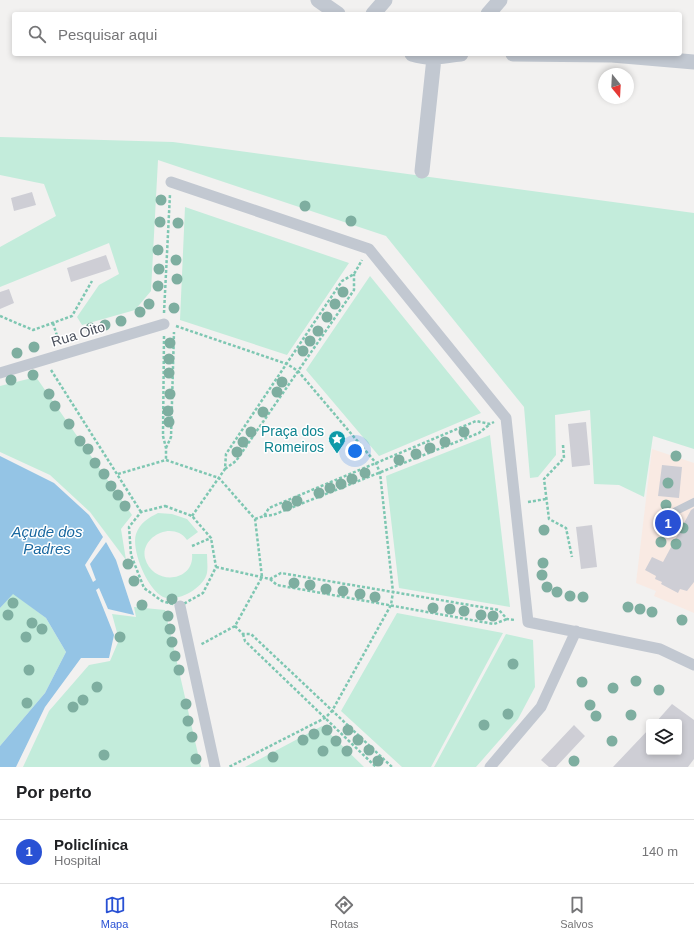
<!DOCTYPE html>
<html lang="pt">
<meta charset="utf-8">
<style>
body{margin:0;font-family:Arial,sans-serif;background:#f2f2f2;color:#202124}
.controls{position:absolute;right:12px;bottom:12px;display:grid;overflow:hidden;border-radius:4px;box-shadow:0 2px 6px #0003}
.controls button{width:36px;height:36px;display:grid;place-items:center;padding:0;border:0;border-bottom:1px solid #e0e0e0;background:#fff;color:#202124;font:20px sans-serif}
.compass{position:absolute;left:598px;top:68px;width:36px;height:36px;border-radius:50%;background:#fff;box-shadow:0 2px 6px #0003;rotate:162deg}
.you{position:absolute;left:355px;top:451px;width:14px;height:14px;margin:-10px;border:3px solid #fff;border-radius:50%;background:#1a73e8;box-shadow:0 0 0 6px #1a73e833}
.badge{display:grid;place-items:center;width:26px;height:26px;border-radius:50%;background:#2951d4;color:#fff;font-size:13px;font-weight:700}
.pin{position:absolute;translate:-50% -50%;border:2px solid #fff;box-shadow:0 1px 4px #0006}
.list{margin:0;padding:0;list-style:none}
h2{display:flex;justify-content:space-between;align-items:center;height:52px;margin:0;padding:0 16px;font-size:17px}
h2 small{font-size:13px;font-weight:400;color:#757577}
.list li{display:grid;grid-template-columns:26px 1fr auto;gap:12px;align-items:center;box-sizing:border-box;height:64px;padding:0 16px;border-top:1px solid #e0e0e0}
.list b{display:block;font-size:15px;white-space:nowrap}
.list p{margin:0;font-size:13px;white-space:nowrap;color:#757577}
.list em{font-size:13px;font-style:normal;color:#757577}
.icon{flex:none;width:22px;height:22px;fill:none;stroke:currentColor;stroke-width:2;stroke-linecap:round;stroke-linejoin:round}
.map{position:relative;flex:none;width:694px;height:767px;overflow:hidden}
.search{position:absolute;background:#fff;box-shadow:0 2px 6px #0003;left:12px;right:12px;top:12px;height:44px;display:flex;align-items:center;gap:10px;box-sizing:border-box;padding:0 14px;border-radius:4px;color:#757577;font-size:15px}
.sheet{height:116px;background:#fff}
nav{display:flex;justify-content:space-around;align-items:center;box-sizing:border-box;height:56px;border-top:1px solid #e0e0e0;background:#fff;font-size:11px;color:#757577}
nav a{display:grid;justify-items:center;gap:2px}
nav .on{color:#2951d4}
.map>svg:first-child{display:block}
.medical{fill:#f9eae3}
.green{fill:#c3ecdb}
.water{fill:#94c4e5}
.building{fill:#ceced5}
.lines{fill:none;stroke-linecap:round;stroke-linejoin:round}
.path{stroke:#7ec7b2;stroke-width:2.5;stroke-dasharray:3 2;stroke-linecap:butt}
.service{stroke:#c2c8d1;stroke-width:8}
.pedestrian{stroke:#c2c8d1;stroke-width:11}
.minor{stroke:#c2c8d1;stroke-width:15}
.tree{fill:#7eaea0}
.labels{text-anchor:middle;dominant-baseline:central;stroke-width:3;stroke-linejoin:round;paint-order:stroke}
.street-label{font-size:14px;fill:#4a505c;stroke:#fff}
.culture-label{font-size:14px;fill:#0d838f;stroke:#fff;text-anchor:end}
.water-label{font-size:15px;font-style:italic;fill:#1968a0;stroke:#fff}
</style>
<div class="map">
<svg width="694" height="767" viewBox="0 0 694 767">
<rect width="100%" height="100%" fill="#f2f1f0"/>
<path class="medical" d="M652,449l42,14v150l-40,-17 2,-5 -20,-8z"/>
<path class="green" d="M0,137l173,5 521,71v236l-41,-13 -9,61 -25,-12 -25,-1 -4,-74 -35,5 1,40 -18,22 -8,1 -6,-71 -138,-171 -228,-76 -7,131 -16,19 -53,15 -5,-8 22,-32 20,-11 -10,-31 -109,44v-40l56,-31 -12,-32 -44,-9z
M185,207l164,56 -62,92 -107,-35z
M370,276l111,137 -102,43 -73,-86z
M36,377l96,138 -11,14 5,31 -36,-48 -40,-37 -50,-23v-66z
M490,435l20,172 -111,-19 -13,-112z
M158,513l14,1 15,5 11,13 -11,8c-14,-20 -47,-3 -42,18 8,29 50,24 47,-4h15c0,6 1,13 0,19 -3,15 -30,30 -44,24 -16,-8 -32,-47 -27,-63 4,-11 12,-16 22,-21z
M13,593l33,25 20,34 -21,41 -45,53v-138z
M134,607l31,3 36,157h-178l26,-56 40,-46 21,-4 9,-21 -7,-26 24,3z
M397,613l106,20 -72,134h-29l-61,-56z
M506,634l27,6 2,47 -17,32 -42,48h-42z
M322,726l42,41h-119z"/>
<path class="water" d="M0,456l54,27 35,32 14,22 -18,28 8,17 3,-2 -6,-16 16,-22 10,18 18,55 -26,-6 -9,-21 -3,2 18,45 -5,23h-28l-36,49 -29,60h-16v-21l45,-53 21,-41 -20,-34 -33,-24 -13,14z"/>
<path class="building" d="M32,192l4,13 -22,6 -3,-13z
M106,255l5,14 -40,13 -4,-14z
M9,289l5,14 -14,6v-17z
M586,422l4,43 -18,2 -4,-43z
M662,465l20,2 -3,31 -21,-2z
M694,508v74l-7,9 -7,-2 -2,4 -17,-9 1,-2 -7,-3 1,-3 -11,-6 7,-13 11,5 28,-52z
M592,525l5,42 -16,2 -5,-42z
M672,704l22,16v39l-6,8h-75l36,-38v23h30v-30h-23z
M574,725l11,11 -29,31h-7l-8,-7z"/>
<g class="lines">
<path class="path" d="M164,313l6,-119
M0,316l33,14 39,-14 20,-35
M53,323l6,19
M176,326l111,38 11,7 78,92 4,10 13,119 -2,13 -59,106 -7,7 -96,49
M164,336l-1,100 3,12v12
M51,370l90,142
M563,445l1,13 -20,21 5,40 17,9 6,29
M166,448l5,-11 3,-105
M225,469l11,-8 118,-171v-16
M118,474l48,-14 53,18 36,41 7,58 -27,49 -35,19
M528,502l18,-3
M165,506l27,10 19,22 5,29 -13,26 -23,13 -18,-5 -18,-13 -13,-33 -2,-28 12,-15z
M192,516l33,-47 1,-15 116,-173 12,-7 8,-14
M264,516l9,-1 206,-82 11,-9
M255,519l9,-3 5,-8 207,-87 14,3 4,-2
M192,546l19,-8
M216,567l54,12 11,-6 218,37 8,9 8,1
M270,579l7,6 217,39 13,-5
M235,626l8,8h8l141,133
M243,634l2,7 131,126"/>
<path class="service" d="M676,511l18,-9"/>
<path class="pedestrian" d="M171,182l198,67 137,169 22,204 132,27 34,16
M0,373l164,-49
M180,606l35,161
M490,767l51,-60 35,-76"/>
<path class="minor" d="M318,0l20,14
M373,14l12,-14
M488,14l12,-14
M412,54c20,6 29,2 49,0
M513,54l99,1 82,7
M422,171l12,-113"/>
</g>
<g class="tree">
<circle cx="161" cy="200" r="5.5"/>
<circle cx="305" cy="206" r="5.5"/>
<circle cx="351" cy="221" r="5.5"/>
<circle cx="160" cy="222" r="5.5"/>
<circle cx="178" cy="223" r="5.5"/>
<circle cx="158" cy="250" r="5.5"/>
<circle cx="176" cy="260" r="5.5"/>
<circle cx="159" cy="269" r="5.5"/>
<circle cx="177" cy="279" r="5.5"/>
<circle cx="158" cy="286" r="5.5"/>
<circle cx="343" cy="292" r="5.5"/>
<circle cx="149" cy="304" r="5.5"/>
<circle cx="335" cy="304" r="5.5"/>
<circle cx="174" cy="308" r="5.5"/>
<circle cx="140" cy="312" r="5.5"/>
<circle cx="327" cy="317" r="5.5"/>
<circle cx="121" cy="321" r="5.5"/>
<circle cx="105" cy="325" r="5.5"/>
<circle cx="91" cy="328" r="5.5"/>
<circle cx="318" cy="331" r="5.5"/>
<circle cx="310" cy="341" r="5.5"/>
<circle cx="170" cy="343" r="5.5"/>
<circle cx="34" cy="347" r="5.5"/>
<circle cx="303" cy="351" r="5.5"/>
<circle cx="17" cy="353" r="5.5"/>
<circle cx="169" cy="359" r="5.5"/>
<circle cx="169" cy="373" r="5.5"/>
<circle cx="33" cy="375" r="5.5"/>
<circle cx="11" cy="380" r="5.5"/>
<circle cx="282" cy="382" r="5.5"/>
<circle cx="277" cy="392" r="5.5"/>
<circle cx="49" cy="394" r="5.5"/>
<circle cx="170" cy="394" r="5.5"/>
<circle cx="55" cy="406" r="5.5"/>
<circle cx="168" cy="411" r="5.5"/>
<circle cx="263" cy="412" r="5.5"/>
<circle cx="169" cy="422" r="5.5"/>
<circle cx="69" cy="424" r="5.5"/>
<circle cx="251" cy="432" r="5.5"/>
<circle cx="464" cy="432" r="5.5"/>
<circle cx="80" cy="441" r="5.5"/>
<circle cx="243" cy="442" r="5.5"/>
<circle cx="445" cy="442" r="5.5"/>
<circle cx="430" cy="448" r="5.5"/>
<circle cx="88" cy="449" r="5.5"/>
<circle cx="237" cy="452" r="5.5"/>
<circle cx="416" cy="454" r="5.5"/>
<circle cx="676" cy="456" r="5.5"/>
<circle cx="399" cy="460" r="5.5"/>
<circle cx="95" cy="463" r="5.5"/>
<circle cx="365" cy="473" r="5.5"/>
<circle cx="104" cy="474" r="5.5"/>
<circle cx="352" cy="479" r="5.5"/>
<circle cx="668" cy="483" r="5.5"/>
<circle cx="341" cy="484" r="5.5"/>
<circle cx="111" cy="486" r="5.5"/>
<circle cx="330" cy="488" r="5.5"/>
<circle cx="319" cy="493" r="5.5"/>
<circle cx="118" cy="495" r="5.5"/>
<circle cx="297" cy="501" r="5.5"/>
<circle cx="666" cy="505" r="5.5"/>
<circle cx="125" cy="506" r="5.5"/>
<circle cx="287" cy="506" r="5.5"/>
<circle cx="665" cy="520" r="5.5"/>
<circle cx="683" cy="528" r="5.5"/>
<circle cx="544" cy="530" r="5.5"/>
<circle cx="661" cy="542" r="5.5"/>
<circle cx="676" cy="544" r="5.5"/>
<circle cx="543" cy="563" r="5.5"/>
<circle cx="128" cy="564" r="5.5"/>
<circle cx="542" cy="575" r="5.5"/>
<circle cx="134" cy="581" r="5.5"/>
<circle cx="294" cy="583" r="5.5"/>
<circle cx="310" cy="585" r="5.5"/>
<circle cx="547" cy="587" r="5.5"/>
<circle cx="326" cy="589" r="5.5"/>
<circle cx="343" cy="591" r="5.5"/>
<circle cx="557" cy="592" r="5.5"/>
<circle cx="360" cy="594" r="5.5"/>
<circle cx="570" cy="596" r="5.5"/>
<circle cx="375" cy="597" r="5.5"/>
<circle cx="583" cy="597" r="5.5"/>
<circle cx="172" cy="599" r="5.5"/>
<circle cx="13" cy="603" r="5.5"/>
<circle cx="142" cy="605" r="5.5"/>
<circle cx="628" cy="607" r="5.5"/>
<circle cx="433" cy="608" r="5.5"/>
<circle cx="450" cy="609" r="5.5"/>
<circle cx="640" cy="609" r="5.5"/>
<circle cx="464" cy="611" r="5.5"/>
<circle cx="652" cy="612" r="5.5"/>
<circle cx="8" cy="615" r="5.5"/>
<circle cx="481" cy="615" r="5.5"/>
<circle cx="168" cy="616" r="5.5"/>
<circle cx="493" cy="616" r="5.5"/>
<circle cx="682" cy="620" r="5.5"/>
<circle cx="32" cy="623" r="5.5"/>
<circle cx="42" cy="629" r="5.5"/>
<circle cx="170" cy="629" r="5.5"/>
<circle cx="26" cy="637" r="5.5"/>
<circle cx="120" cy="637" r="5.5"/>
<circle cx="172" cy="642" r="5.5"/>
<circle cx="175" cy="656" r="5.5"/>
<circle cx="513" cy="664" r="5.5"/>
<circle cx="29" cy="670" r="5.5"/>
<circle cx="179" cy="670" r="5.5"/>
<circle cx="636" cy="681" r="5.5"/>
<circle cx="582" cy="682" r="5.5"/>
<circle cx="97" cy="687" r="5.5"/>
<circle cx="613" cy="688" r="5.5"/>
<circle cx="659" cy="690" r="5.5"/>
<circle cx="83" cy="700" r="5.5"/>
<circle cx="27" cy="703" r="5.5"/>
<circle cx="186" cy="704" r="5.5"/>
<circle cx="590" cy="705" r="5.5"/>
<circle cx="73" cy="707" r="5.5"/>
<circle cx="508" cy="714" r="5.5"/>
<circle cx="631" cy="715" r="5.5"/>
<circle cx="596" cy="716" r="5.5"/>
<circle cx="188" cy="721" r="5.5"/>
<circle cx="484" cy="725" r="5.5"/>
<circle cx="327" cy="730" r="5.5"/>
<circle cx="348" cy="730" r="5.5"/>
<circle cx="314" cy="734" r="5.5"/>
<circle cx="192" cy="737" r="5.5"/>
<circle cx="303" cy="740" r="5.5"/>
<circle cx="358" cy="740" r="5.5"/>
<circle cx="336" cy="741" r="5.5"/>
<circle cx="612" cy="741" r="5.5"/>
<circle cx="369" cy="750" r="5.5"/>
<circle cx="323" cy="751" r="5.5"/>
<circle cx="347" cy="751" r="5.5"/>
<circle cx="104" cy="755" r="5.5"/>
<circle cx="273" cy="757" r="5.5"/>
<circle cx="196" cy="759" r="5.5"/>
<circle cx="378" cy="761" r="5.5"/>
<circle cx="574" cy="761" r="5.5"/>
</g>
<defs>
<g id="sight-pin" transform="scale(0.9)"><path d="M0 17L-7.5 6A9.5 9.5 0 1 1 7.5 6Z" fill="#0f9aa8" stroke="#fff"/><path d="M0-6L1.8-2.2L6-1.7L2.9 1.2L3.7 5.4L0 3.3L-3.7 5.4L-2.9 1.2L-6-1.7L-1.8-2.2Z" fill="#fff"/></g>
</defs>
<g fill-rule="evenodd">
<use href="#sight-pin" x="337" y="439"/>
</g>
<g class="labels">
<g class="street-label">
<text transform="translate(78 334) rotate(-17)">Rua Oito</text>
</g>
<g class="culture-label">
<text x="324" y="431">Praça dos<tspan x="324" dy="16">Romeiros</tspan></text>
</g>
<g class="water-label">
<text x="47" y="531">Açude dos<tspan x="47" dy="17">Padres</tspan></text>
</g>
</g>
</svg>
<div class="controls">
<button><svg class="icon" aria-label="layers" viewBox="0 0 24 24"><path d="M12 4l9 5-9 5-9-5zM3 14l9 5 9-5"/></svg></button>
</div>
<svg class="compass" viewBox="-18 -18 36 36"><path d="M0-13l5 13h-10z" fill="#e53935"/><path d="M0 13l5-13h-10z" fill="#757577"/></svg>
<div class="you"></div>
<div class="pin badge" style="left:668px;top:523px">1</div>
<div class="search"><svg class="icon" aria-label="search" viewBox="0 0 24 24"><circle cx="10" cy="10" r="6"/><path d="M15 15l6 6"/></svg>Pesquisar aqui</div>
</div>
<section class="sheet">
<h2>Por perto<small></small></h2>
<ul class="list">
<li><span class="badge">1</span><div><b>Policlínica</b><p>Hospital</p></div><em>140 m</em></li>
</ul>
</section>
<nav>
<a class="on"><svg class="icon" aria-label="map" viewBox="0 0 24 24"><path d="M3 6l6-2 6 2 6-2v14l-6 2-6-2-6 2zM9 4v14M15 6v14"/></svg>Mapa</a>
<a><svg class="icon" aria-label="directions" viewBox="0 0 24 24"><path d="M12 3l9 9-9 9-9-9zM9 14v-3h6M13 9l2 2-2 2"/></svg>Rotas</a>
<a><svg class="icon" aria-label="saved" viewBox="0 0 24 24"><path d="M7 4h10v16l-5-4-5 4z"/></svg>Salvos</a>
</nav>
